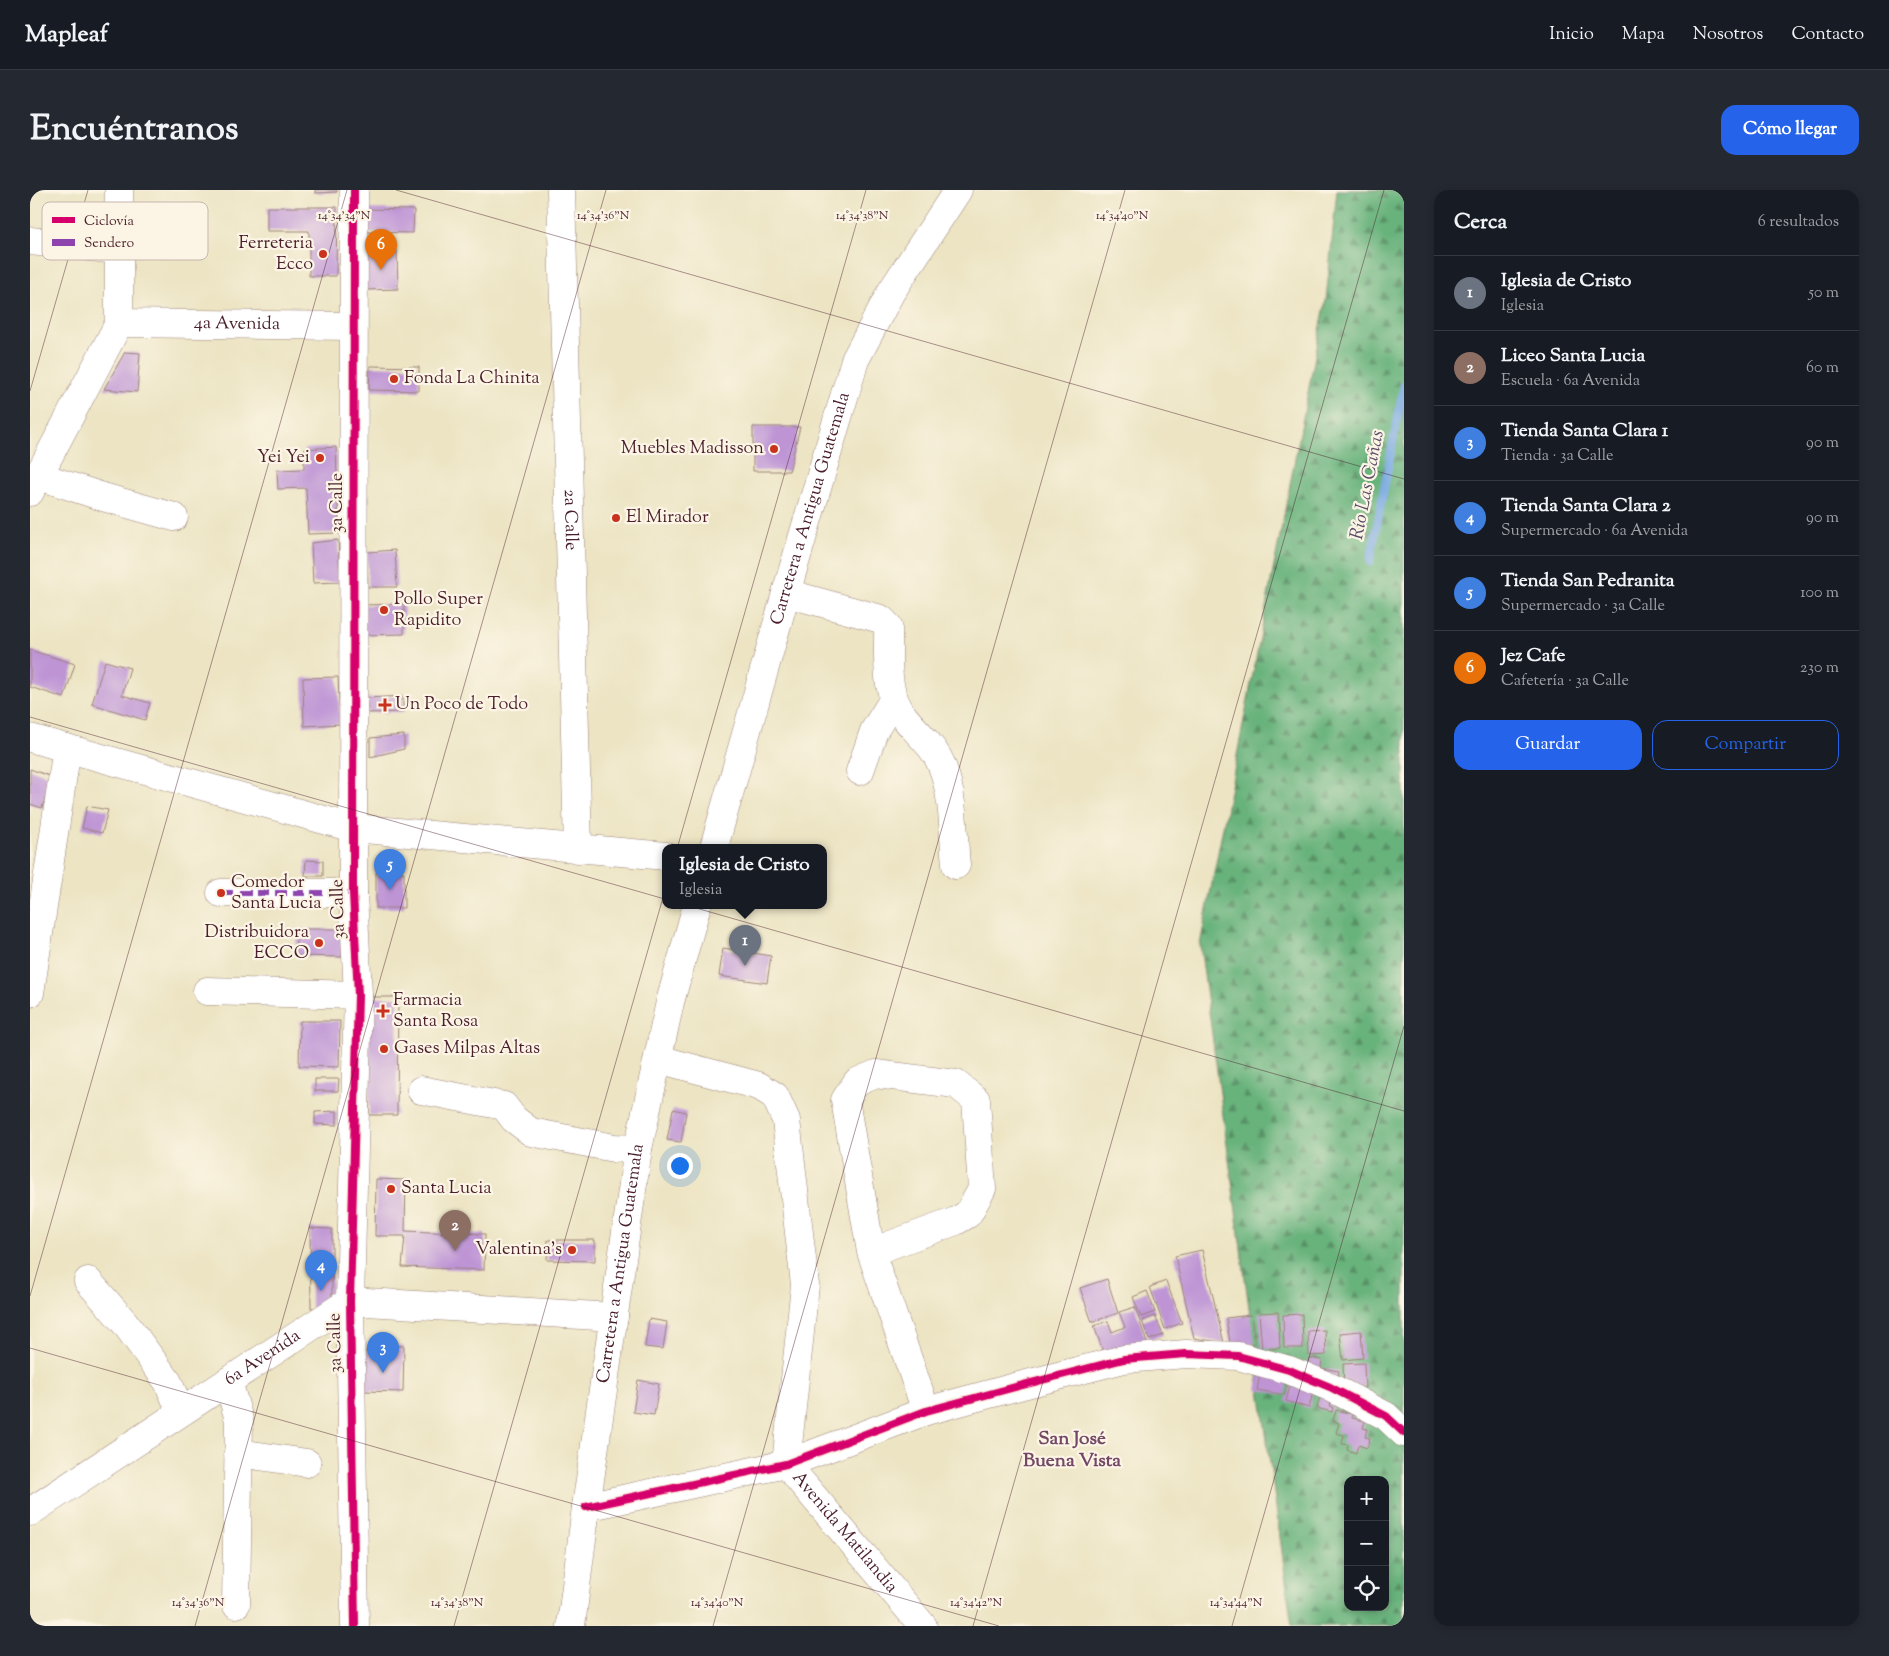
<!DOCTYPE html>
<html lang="es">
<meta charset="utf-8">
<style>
body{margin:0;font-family:"Sorts Mill Goudy",serif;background:#242831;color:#f1f3f6}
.controls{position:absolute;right:15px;bottom:15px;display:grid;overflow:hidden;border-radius:10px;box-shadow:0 2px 8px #0003}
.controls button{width:45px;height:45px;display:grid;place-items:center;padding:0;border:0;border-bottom:1px solid #363941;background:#171b24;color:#f1f3f6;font:25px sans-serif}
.you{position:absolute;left:649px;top:975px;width:18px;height:18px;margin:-12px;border:4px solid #fff;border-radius:50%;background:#1a73e8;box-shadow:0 0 0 8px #1a73e833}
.badge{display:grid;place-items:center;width:32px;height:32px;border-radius:50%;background:#2563eb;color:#fff;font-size:16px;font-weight:700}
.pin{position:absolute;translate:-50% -41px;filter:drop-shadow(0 1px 2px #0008)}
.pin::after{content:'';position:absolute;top:26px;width:18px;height:15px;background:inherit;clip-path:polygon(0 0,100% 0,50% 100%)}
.popup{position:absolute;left:632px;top:654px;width:165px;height:65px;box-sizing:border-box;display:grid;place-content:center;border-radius:10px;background:#171b24;filter:drop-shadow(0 1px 4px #0005);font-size:16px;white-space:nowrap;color:#9ea1a6}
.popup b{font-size:19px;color:#f1f3f6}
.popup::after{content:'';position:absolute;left:50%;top:100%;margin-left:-10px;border:10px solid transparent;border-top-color:#171b24}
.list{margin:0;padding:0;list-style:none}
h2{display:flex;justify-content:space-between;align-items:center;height:65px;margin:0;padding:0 20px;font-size:21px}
h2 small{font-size:16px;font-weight:400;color:#9ea1a6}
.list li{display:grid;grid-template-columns:32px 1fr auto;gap:15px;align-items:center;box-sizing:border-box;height:75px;padding:0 20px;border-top:1px solid #363941}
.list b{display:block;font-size:19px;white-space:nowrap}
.list p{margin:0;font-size:16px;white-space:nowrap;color:#9ea1a6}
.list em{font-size:16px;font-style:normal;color:#9ea1a6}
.actions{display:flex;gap:10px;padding:15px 20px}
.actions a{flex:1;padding:11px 0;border:1px solid #2563eb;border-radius:15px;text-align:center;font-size:18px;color:#2563eb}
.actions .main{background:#2563eb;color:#fff}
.icon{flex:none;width:28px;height:28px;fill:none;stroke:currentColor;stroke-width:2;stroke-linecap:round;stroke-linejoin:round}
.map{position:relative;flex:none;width:1374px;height:1436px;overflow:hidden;border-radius:15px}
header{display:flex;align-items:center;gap:30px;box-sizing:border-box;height:70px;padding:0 25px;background:#171b24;border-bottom:1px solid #363941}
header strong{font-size:24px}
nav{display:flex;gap:28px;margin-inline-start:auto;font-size:18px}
.intro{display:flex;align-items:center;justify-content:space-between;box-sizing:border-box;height:120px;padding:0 30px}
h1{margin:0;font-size:35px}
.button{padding:12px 22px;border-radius:15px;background:#2563eb;color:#fff;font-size:18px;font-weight:700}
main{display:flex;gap:30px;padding:0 30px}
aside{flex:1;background:#171b24;border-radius:15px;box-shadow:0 2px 8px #0003}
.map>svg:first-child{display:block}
.forest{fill:url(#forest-firs);stroke:#586853;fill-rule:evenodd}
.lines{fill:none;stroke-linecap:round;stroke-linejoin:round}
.stream{stroke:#77a8e2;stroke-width:8}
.building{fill:#be94d5}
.minor-casing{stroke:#9b8277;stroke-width:29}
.major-casing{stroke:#9b8277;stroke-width:29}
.minor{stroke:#fff;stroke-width:28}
.major{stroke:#fff;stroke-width:28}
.quiet{stroke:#8e44ad;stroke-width:6;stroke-dasharray:12 6;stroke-linecap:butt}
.cycleway-casing{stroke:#fcf5e5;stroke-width:11}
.cycleway{stroke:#d6006c;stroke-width:8}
.ticks{fill:none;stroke:#4a1f2b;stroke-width:1;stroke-opacity:0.45}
.poi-dot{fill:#c8321e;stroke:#fcf5e5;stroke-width:2}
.labels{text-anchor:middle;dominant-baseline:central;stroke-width:4.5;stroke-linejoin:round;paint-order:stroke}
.poi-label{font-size:18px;fill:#4a1f2b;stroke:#fcf5e5;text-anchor:start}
.street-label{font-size:18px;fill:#4a1f2b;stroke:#fcf5e5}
.water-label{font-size:19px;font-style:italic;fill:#5a4f6b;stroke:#fcf5e5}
.neighbourhood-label{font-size:19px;font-weight:bold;fill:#734866;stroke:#fcf5e5}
.key{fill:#fcf5e5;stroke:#c7b5ad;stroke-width:1}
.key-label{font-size:14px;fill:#4a1f2b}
.ticks-label{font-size:12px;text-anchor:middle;fill:#4a1f2b;stroke:#fcf5e5;stroke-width:4.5;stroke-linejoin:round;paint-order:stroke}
</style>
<header>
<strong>Mapleaf</strong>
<nav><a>Inicio</a><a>Mapa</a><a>Nosotros</a><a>Contacto</a></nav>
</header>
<div class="intro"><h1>Encuéntranos</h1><a class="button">Cómo llegar</a></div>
<main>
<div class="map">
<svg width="1374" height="1436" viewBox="0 0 1374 1436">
<defs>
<pattern id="forest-firs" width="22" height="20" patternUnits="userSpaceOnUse" patternTransform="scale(1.25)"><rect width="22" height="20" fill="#67b27b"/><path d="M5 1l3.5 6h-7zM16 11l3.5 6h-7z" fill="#579065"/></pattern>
</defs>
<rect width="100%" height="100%" fill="#fcf5e5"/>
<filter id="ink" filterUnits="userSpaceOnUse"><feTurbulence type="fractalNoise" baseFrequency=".02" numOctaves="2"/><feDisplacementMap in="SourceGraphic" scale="10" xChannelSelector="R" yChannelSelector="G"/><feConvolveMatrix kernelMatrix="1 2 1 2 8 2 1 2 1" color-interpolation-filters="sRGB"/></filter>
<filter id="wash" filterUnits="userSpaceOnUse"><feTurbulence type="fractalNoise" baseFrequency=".0096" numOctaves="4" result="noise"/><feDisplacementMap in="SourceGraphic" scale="20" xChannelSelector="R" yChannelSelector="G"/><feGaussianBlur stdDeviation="1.12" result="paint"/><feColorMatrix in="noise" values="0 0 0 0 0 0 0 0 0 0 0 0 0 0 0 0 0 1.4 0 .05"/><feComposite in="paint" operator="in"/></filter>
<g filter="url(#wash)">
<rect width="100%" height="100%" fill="#ece4c3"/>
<path class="forest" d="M1307,0h67v1436h-112l-92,-681 126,-645zM1318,1290h37v127h-37z"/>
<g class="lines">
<path class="stream" d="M1340,372l34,-177"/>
</g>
<g id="blocks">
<path class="building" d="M285,0h22v2l-22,1z
M237,17h70l-1,69h-27v-45h-42z
M333,19l51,1 -1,23 -50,-1z
M334,61h33l1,38 -33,1z
M95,162l15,1 -3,39 -33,-3z
M340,176l49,1v24l-50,-1z
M723,237h47l-11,44h-36z
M306,257l3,86 -31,1 -2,-46 -28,1 -1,-19 27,-1v-20z
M308,350l2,42 -27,1 -2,-40z
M365,360l2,37h-29l-1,-35z
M374,414v30l-40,1 -1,-30z
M0,460l45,14 -11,34 -34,-11z
M75,471l25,7 -8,27 28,8 -5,17 -53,-16z
M308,487l2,47 -36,2 -1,-48z
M373,506v16l-35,1 -1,-15z
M374,545v14l-34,8v-19z
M0,579l22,8 -10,31 -12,-4z
M57,616l21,4 -6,23 -20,-5z
M276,670l17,1v15h-18z
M346,682h28v36h-28z
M266,739h47l-1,28 -46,-1z
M693,758l48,8 -4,27 -48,-7z
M339,807h29l-1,118h-28z
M270,831h40l-1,46 -40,-1z
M285,889h24l-1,12h-23z
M643,919l13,3 -5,30 -14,-2z
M307,921v14l-22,-1v-12z
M346,989l30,1 -1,51 80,3 -1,36 -82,-3 3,-31h-30z
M280,1038l22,1v79h-21z
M518,1050h47v21l-48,-1z
M1172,1060l22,93 -30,-5 -19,-82z
M1077,1089l11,34 -26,9 -12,-34z
M1136,1091l16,42 -17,6 -15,-42z
M1117,1101l8,21 -14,5 -8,-20z
M1105,1117l13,39 -42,14 -12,-34 14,-5 4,11 13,-5 -6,-15z
M1248,1122l2,36 -18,1 -3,-36z
M1272,1124l1,34h-19l-1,-33z
M1221,1125l4,29 -24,4 -5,-30z
M1125,1126l8,19 -14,5 -7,-19z
M619,1129l18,3 -4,27 -18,-2z
M1295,1140l1,25 -17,1 -1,-25z
M1331,1141l2,27 -20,2 -3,-27z
M341,1155l33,1 -1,46 -40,-1 1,-37z
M1279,1168l13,2 -1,8 18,3 -1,9 -32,-5z
M1334,1173l1,25 -21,1 -1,-25z
M1230,1184l28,6 -3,15 -28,-5z
M608,1190l21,4 -5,31 -21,-3z
M1260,1196l23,6 -4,16 -23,-7z
M1290,1206l12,3 -2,7 3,1 -1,5 -15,-4z
M1306,1220l16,4v4l13,3 -2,7 4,1 -2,8 5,1 -3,10 -9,-3 -2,8 -9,-3 1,-5 -6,-1 2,-9 -8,-2 3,-10 -6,-2z"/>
</g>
</g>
<g filter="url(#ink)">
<use href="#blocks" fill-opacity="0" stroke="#9b8277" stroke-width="1"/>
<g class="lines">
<g class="minor-casing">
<g id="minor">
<path d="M324,0l-1,703 5,102 -8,306 5,325"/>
<path id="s1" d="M531,0l17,659"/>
<path d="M0,51l90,9"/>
<path id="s2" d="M89,133l234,3"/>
<path d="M9,286l64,21 71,20"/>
<path d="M0,302l89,-169v-133"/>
<path d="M756,403l95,26 7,7c1,32 -5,65 17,92 13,16 29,28 37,48 12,31 11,66 14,99"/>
<path d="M0,548l323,90 313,28"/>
<path d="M830,581l14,-40 19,-31"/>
<path d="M191,703h132"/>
<path d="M177,801l151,4"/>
<path d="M0,803l37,-245"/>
<path id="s3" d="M628,869l101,27 16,10 11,24 19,165 -19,179 137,162"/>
<path d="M391,900l83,16 10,13 17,13 83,16 24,1"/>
<path d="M841,1062l85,-31 12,-7 14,-25 -6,-89 -20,-16 -80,-10 -19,8 -12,18 26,152 55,159"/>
<path d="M58,1091l37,42 43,59 13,30"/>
<path d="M198,1191l11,39 -3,184"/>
<path d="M208,1263l69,10"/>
<path d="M556,1317l200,-43 140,-53 93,-25 105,-27 62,-5 52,2 51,14 41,17 56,29 18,17"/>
<path id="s4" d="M0,1322l320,-211 264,16"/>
</g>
</g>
<g class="major-casing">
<g id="major">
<path id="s5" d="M684,657l72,-254 69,-233 36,-68 67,-102"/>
<path id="s6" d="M541,1436l15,-119 52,-358 32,-147 27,-97"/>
</g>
</g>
<use href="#minor" class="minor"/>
<use href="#major" class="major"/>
<path class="quiet" d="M191,703h132"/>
<g class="cycleway-casing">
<path id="cycleway" d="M324,0l-1,703 5,102 -8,306 5,325
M556,1317l200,-43 140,-53 93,-25 105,-27 62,-5 52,2 51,14 41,17 56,29 18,17"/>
</g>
<use href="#cycleway" class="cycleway"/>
</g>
</g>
<path class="ticks" d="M366,0l1008,289M0,201l58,-201M0,527l1374,394M0,1106l317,-1106M0,1158l969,278M165,1436l411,-1436M424,1436l412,-1436M683,1436l412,-1436M943,1436l411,-1436M1202,1436l172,-600"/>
<g class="poi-dot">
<circle cx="293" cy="64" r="5"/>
<circle cx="364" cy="189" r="5"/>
<circle cx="744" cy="259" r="5"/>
<circle cx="290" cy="268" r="5"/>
<circle cx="586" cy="328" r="5"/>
<circle cx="354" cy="420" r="5"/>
<path d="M352.5 507.5h5v5h5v5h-5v5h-5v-5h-5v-5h5z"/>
<circle cx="191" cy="703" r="5"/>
<circle cx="289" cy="753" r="5"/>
<path d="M350.5 813.5h5v5h5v5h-5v5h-5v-5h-5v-5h5z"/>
<circle cx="354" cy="859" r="5"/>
<circle cx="361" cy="999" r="5"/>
<circle cx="542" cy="1060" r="5"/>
</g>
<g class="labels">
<g class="poi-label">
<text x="283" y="54" text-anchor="end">Ferreteria<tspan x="283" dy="21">Ecco</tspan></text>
<text x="374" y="189">Fonda La Chinita</text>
<text x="734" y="259" text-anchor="end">Muebles Madisson</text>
<text x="280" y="268" text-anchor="end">Yei Yei</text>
<text x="596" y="328">El Mirador</text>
<text x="364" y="410">Pollo Super<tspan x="364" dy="21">Rapidito</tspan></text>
<text x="365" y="515">Un Poco de Todo</text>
<text x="201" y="693">Comedor<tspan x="201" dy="21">Santa Lucia</tspan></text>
<text x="279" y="743" text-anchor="end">Distribuidora<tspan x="279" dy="21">ECCO</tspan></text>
<text x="363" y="811">Farmacia<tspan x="363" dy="21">Santa Rosa</tspan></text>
<text x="364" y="859">Gases Milpas Altas</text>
<text x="371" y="999">Santa Lucia</text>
<text x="532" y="1060" text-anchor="end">Valentina's</text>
</g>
<g class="street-label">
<text stroke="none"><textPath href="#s2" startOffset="118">4a Avenida</textPath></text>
<text transform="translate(308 313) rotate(-90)">3a Calle</text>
<text stroke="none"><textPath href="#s5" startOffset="352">Carretera a Antigua Guatemala</textPath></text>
<text stroke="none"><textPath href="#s1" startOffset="330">2a Calle</textPath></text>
<text transform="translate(309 719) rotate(-92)">3a Calle</text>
<text stroke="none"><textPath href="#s6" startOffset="366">Carretera a Antigua Guatemala</textPath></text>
<text transform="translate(306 1153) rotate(-91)">3a Calle</text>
<text stroke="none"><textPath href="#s4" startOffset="279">6a Avenida</textPath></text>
<text stroke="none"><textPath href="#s3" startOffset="586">Avenida Matilandia</textPath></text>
</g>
<g class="water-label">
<text transform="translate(1338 295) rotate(-79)">Río Las Cañas</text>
</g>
<g class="neighbourhood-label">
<text x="1042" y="1249">San José<tspan x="1042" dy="22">Buena Vista</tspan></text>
</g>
</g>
<rect x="12" y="12" width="166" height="58" rx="8" class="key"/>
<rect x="22" y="27" width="23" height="6" fill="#d6006c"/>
<rect x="22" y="49" width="23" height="7" fill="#8e44ad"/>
<g class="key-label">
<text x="54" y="35">Ciclovía</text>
<text x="54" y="57">Sendero</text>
</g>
<g class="ticks-label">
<text x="314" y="29">14°34'34"N</text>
<text x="573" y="29">14°34'36"N</text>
<text x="832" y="29">14°34'38"N</text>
<text x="1092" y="29">14°34'40"N</text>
<text x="168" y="1416">14°34'36"N</text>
<text x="427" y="1416">14°34'38"N</text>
<text x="687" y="1416">14°34'40"N</text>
<text x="946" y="1416">14°34'42"N</text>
<text x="1206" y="1416">14°34'44"N</text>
</g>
</svg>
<div class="controls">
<button>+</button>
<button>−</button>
<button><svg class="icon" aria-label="locate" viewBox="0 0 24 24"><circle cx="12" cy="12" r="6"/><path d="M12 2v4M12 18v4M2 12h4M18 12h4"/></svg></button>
</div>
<div class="you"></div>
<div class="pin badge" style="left:715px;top:776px;background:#6b7280">1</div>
<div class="popup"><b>Iglesia de Cristo</b>Iglesia</div>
<div class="pin badge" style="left:425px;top:1061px;background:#8d6e63">2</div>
<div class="pin badge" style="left:353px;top:1183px;background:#3f7fe0">3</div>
<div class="pin badge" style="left:291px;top:1101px;background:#3f7fe0">4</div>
<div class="pin badge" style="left:360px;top:700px;background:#3f7fe0">5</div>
<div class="pin badge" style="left:351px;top:80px;background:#e8710a">6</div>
</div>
<aside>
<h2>Cerca<small>6 resultados</small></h2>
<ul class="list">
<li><span class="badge" style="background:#6b7280">1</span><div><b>Iglesia de Cristo</b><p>Iglesia</p></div><em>50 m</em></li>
<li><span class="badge" style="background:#8d6e63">2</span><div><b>Liceo Santa Lucia</b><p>Escuela · 6a Avenida</p></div><em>60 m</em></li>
<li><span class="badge" style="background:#3f7fe0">3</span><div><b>Tienda Santa Clara 1</b><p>Tienda · 3a Calle</p></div><em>90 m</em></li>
<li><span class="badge" style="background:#3f7fe0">4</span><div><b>Tienda Santa Clara 2</b><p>Supermercado · 6a Avenida</p></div><em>90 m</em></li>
<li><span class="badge" style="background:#3f7fe0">5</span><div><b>Tienda San Pedranita</b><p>Supermercado · 3a Calle</p></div><em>100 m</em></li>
<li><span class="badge" style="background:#e8710a">6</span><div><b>Jez Cafe</b><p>Cafetería · 3a Calle</p></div><em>230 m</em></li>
</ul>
<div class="actions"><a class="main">Guardar</a><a>Compartir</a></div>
</aside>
</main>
